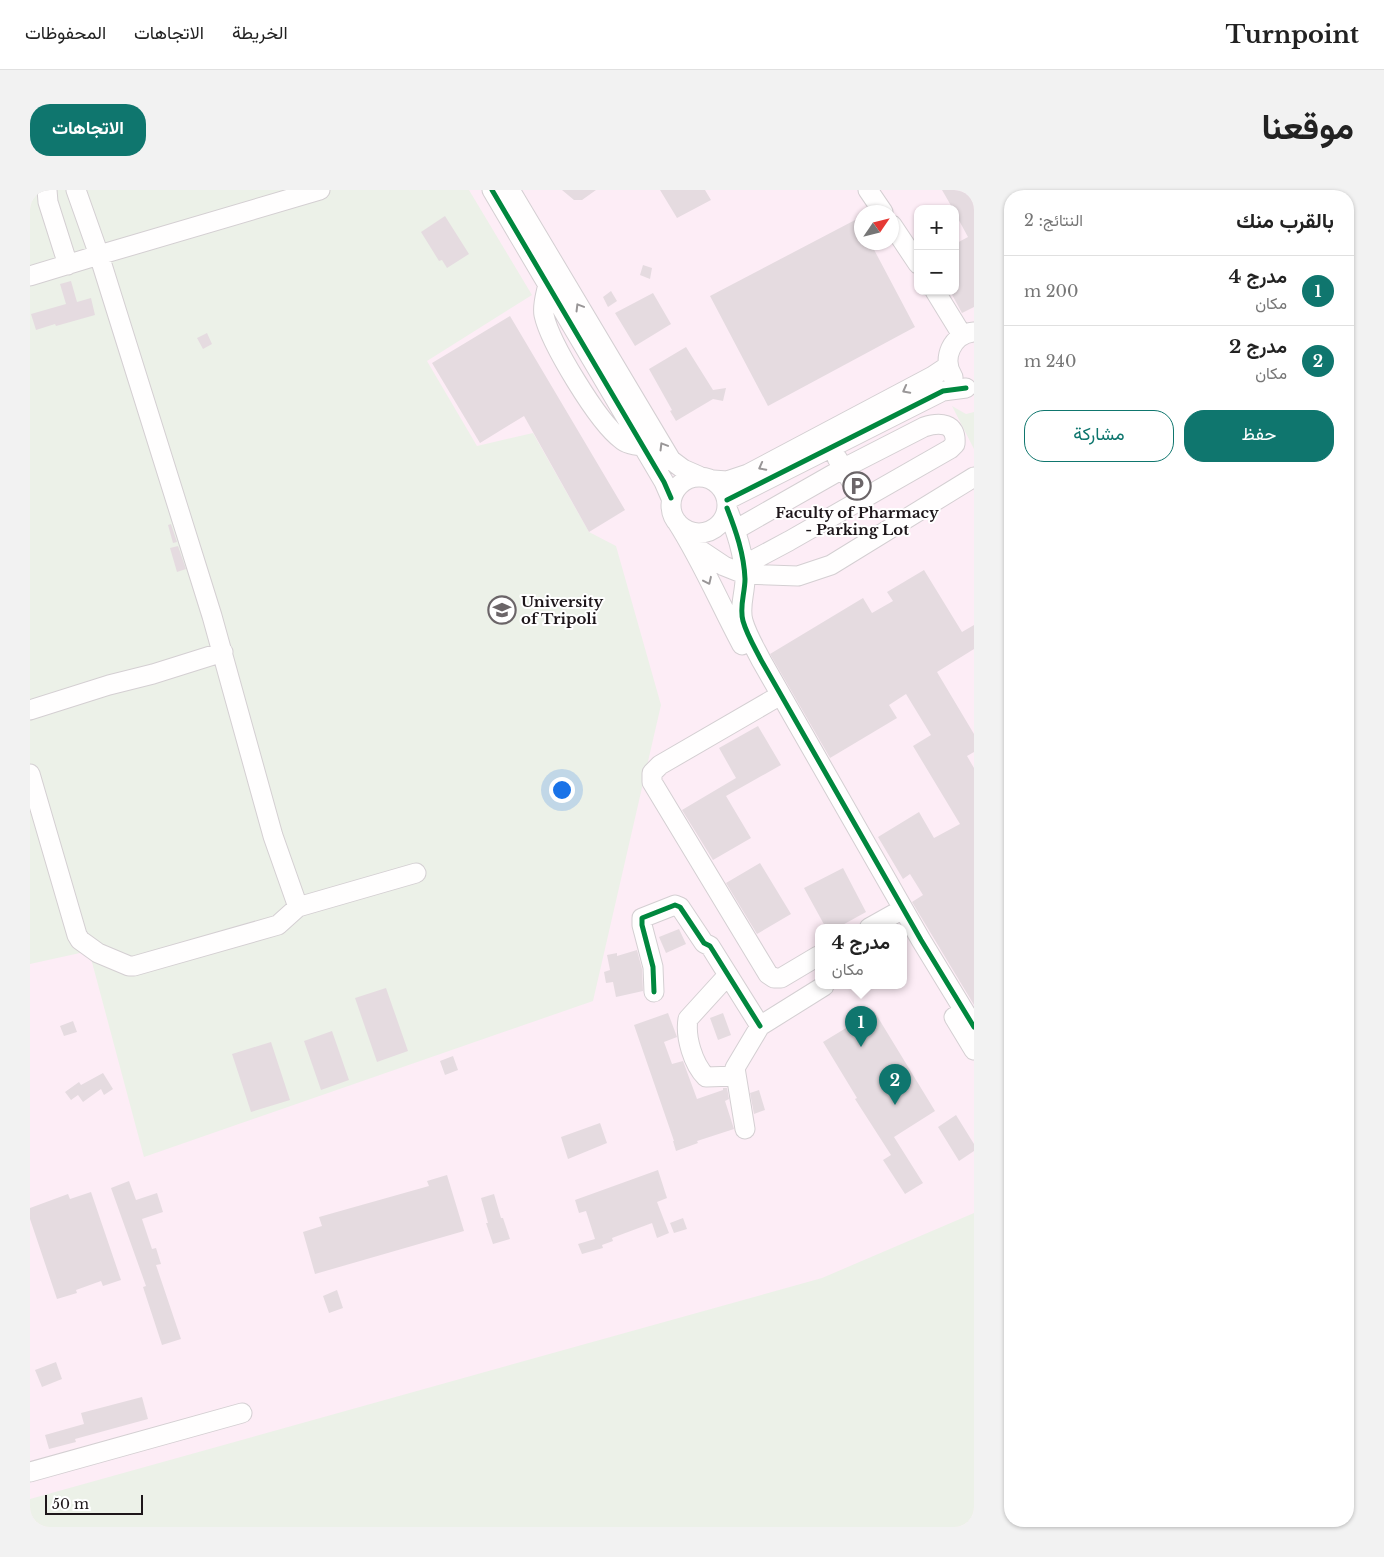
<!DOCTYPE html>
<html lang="ar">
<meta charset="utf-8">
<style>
body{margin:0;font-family:"Libre Baskerville",Vazirmatn,serif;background:#f2f2f2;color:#222;direction:rtl}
.controls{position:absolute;right:15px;top:15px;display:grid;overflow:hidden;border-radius:10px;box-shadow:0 1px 4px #0004}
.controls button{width:45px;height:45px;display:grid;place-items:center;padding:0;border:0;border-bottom:1px solid #e0e0e0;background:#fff;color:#222;font:25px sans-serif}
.compass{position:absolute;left:824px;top:15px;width:45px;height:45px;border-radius:50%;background:#fff;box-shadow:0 1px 4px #0004;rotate:55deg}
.scale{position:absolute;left:15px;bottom:12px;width:98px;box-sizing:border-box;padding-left:5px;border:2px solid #1d161a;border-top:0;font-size:14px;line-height:18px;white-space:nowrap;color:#1d161a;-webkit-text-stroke:4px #fff;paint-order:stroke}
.you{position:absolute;left:531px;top:599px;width:18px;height:18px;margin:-12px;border:4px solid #fff;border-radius:50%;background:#1a73e8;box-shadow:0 0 0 8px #1a73e833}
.badge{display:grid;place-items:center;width:32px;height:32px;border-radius:50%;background:#0f766e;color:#fff;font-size:16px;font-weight:700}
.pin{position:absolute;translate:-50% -41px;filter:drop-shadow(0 1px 2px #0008)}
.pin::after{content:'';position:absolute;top:26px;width:18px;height:15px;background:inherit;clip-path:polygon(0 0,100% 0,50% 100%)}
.popup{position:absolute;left:785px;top:734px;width:92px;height:65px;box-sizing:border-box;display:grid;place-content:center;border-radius:10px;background:#fff;filter:drop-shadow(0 1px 4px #0005);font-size:16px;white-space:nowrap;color:#767676}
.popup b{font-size:19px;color:#222}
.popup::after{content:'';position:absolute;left:50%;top:100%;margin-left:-10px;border:10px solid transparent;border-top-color:#fff}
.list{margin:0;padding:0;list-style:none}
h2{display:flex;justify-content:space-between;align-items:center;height:65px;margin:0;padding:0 20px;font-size:21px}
h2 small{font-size:16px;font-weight:400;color:#767676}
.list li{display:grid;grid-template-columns:32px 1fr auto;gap:15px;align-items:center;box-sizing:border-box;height:70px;padding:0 20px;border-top:1px solid #e0e0e0}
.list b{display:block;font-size:19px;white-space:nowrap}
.list p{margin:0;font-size:16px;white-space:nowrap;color:#767676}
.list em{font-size:16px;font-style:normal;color:#767676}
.actions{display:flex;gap:10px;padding:15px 20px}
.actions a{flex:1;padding:11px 0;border:1px solid #0f766e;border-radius:20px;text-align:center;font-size:18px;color:#0f766e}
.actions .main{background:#0f766e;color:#fff}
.map{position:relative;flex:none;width:944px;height:1337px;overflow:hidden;direction:ltr;border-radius:20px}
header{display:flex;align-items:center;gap:30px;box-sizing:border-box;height:70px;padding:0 25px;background:#fff;border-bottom:1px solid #e0e0e0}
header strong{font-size:24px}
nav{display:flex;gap:28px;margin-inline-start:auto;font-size:18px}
.intro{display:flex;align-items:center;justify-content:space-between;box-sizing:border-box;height:120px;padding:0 30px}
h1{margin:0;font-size:35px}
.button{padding:12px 22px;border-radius:20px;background:#0f766e;color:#fff;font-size:18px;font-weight:700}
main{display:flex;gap:30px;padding:0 30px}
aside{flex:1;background:#fff;border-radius:20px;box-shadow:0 1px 4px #0004}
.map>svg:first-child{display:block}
.built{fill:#fdedf6;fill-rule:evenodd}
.green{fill:#ecf1e8}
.building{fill:#e5dbe0}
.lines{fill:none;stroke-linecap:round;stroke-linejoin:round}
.minor-casing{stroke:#d4cfd2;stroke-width:21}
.minor{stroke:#fffefe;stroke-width:19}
.cycleway-casing{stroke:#fff;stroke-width:8}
.cycleway{stroke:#00873e;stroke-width:5}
.oneway{stroke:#999697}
.labels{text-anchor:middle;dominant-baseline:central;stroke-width:4;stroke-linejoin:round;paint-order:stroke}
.poi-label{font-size:15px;font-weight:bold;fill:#1d161a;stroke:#fff}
</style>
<header>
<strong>Turnpoint</strong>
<nav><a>الخريطة</a><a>الاتجاهات</a><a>المحفوظات</a></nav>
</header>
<div class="intro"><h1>موقعنا</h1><a class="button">الاتجاهات</a></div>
<main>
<aside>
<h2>بالقرب منك<small>النتائج: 2</small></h2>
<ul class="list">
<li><span class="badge">1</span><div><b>مدرج 4</b><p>مكان</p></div><em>200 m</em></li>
<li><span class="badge">2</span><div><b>مدرج 2</b><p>مكان</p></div><em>240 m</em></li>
</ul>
<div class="actions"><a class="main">حفظ</a><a>مشاركة</a></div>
</aside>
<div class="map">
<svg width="944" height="1337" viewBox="0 0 944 1337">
<rect width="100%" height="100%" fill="#fcf7fa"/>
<path class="built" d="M0,0h944v1337h-944zM888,19h37v82h-37zM832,22h30v30h-30zM788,738h86v58h-86z"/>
<path class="green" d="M0,0h439l63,105 -105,66 50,85 56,-13 56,99 27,14 45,159 -68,296 -449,156 -55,-206 -59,13z
M922,216l14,8 8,-2v37z
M944,1023v314h-944v-28l792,-221z"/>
<path class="building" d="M532,0h34l-14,10h-8z
M630,0h45l6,10 -34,18z
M912,0h32v117l-12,6 -12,-22h5v-47l13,-7 -13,-24v-4h-2z
M415,26l24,38 -22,14 -5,-8 -3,1 -18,-29z
M827,29l5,8v15h8l45,85 -147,79 -58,-110z
M613,75l9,3 -2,11 -10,-4z
M41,91l6,21 14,-4 4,17 -39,11 -1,-2 -19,6 -5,-16 35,-10 -6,-20z
M581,101l6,10 -9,6 -5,-10z
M623,103l18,31 -36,22 -20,-33z
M480,126l115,194 -36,22 -65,-116 -44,27 -48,-80z
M177,143l5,11 -9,5 -6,-11z
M656,157l27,43 13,-2 -3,13 -10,-2 -37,22 -6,-10 2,-1 -23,-41z
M141,334l6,18 -4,1 -5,-18z
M148,356l8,23 -9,3 -7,-24z
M894,380l38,62 12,-7v24l-37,23 37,62v18l-7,4 7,12v237l-62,-103 11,-7 -13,-21 -7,5 -25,-42 41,-25 15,26 26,-14 -47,-78 18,-11 -25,-41 -17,11 8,13 -67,40 -60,-104 93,-56 9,15 21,-12 -6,-9z
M728,536l23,39 -55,31 25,42 -38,22 -31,-50 54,-32 -17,-30z
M730,673l31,51 -34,20 -31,-51z
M813,678l23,44 -29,16h-11l-22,-40z
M649,739l7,15 -20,9 -7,-16z
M607,760l5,19 1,22 -27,6 -3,-15 -7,1 -2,-11 6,-2 -3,-15 10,-2v3z
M356,798l22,63 -31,11 -22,-64z
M844,821l61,100 -41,26 29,46 -18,11 -22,-34 8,-5 -36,-56 2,-1 -34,-56z
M638,823l9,24 -13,5 8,22 11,-3 14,38 26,-9v-2h4l2,11 -4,2 9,28 -37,12 1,2 -22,8 -3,-10h1l-40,-116z
M693,823l8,22 -13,5 -8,-22z
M43,831l4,11 -13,4 -4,-10z
M302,841l17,49 -28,10 -17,-49z
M241,852l19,58 -39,12 -19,-58z
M423,866l5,14 -13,5 -5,-14z
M73,883l10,16 -9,6 -3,-6 -18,13 -5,-7 -7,5 -6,-8 14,-10 2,3z
M729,900l6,20 -11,4 -4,-21z
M926,925l18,29v7l-15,10 -21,-34z
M570,933l7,20 -39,16 -7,-22z
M628,980l9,28 -10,4 12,31 -12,5 -5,-15 -40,15 1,3 -11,4 1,3 -21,6 -4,-10 17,-5 -9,-28 -7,2 -4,-13z
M417,985l17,56 -149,43 -12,-42 19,-6 -3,-9 110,-31 -2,-5z
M99,991l7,19 21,-7 6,19 -21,7 10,30 4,-1 5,16 -5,1 25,74 -19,6 -19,-58 3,-1 -35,-98z
M61,1002l30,88 -18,6 -2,-5 -25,9 1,3 -20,6 -27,-80v-11l38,-14 2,5z
M464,1004l7,24h2l7,21 -17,5 -7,-21h2l-7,-25z
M653,1028l4,11 -13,4 -4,-10z
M307,1100l6,18 -14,5 -6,-17z
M26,1172l6,17 -20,8 -7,-17z
M112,1207l6,22 -73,20 1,3 -27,7 -4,-14 39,-11 -3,-11z"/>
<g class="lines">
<g class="minor-casing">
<path id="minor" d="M17,0l1,12 20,63
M462,0l172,292 7,16
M480,0l161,270 12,9 16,7
M838,0l15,22
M862,35l26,39
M0,86l69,-21 -23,-65
M518,94c-2,10 -6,21 -4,31 6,28 54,107 77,124 5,5 14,6 21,7
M905,101l27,44
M923,187c-12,-18 -1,-43 21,-45
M807,268l25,41
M641 315a28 28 0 1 1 56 0a28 28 0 1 1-56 0Z
M683,290l14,1 21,-7 185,-98 15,-10
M697,310l216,-109 23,-3
M697,318c9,23 17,46 18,71 0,14 -6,28 -2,42 4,14 12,27 18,39l160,280 53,87
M647,332c25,39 43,82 65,123
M705,340l109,-62 80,-41c15,-5 33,-5 31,17l-5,5 -161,92 -45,24
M661,354l33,22 20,8 54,2 33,-11 143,-88
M742,510l-112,65 -8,8v9l116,192 6,4h7l37,-22
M0,520l79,-25 44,-11 70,-22
M0,584l47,161 3,5 18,13 31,13h5l144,-41 20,-18 118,-34
M268,717l-25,-71 -61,-220 -113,-361 221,-65
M839,738l25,-14
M698,785l-40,44c-3,18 5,45 18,58l30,-1
M624,802l-1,-25 -11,-42v-7l33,-13 5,2 24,36 6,3 50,80
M924,827l20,33
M715,939l-10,-61 25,-42 64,-40
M0,1282l212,-59"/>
</g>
<use href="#minor" class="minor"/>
<g class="cycleway-casing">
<path id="cycleway" d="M462,0l172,292 7,16
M697,310l216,-109 23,-3
M697,318c9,23 17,46 18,71 0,14 -6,28 -2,42 4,14 12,27 18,39l160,280 53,87
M624,802l-1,-25 -11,-42v-7l33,-13 5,2 24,36 6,3 50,80"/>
</g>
<use href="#cycleway" class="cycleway"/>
</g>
<defs><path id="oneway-chevron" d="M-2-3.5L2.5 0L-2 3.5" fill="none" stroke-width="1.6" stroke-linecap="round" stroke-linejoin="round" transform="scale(1.25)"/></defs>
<g class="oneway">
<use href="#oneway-chevron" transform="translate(549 117) rotate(-121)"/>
<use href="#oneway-chevron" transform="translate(876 200) rotate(152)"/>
<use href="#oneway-chevron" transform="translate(633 256) rotate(-121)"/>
<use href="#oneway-chevron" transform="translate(732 277) rotate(152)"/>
<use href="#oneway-chevron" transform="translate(678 391) rotate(65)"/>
</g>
<defs>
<g id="parking-ring" transform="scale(1.4375)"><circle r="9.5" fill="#fff" stroke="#6b6568" stroke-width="1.5"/><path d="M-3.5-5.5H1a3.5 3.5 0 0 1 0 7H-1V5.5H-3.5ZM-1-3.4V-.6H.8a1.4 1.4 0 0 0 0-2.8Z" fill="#6b6568"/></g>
<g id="university-ring" transform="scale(1.4375)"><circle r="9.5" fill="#fff" stroke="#6b6568" stroke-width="1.5"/><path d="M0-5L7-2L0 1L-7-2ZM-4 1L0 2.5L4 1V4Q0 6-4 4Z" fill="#6b6568"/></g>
</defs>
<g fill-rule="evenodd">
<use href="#parking-ring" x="827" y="296"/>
<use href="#university-ring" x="472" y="420"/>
</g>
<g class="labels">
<g class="poi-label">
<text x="827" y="322">Faculty of Pharmacy<tspan x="827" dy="17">- Parking Lot</tspan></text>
<text x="491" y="411" text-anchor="start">University<tspan x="491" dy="17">of Tripoli</tspan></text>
</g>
</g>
</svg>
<div class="controls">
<button>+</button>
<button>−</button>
</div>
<svg class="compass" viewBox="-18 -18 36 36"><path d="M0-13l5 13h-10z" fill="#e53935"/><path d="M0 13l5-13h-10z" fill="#767676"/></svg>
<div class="scale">50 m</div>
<div class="you"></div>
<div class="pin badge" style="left:831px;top:857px">1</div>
<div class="popup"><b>مدرج 4</b>مكان</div>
<div class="pin badge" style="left:865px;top:915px">2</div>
</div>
</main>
